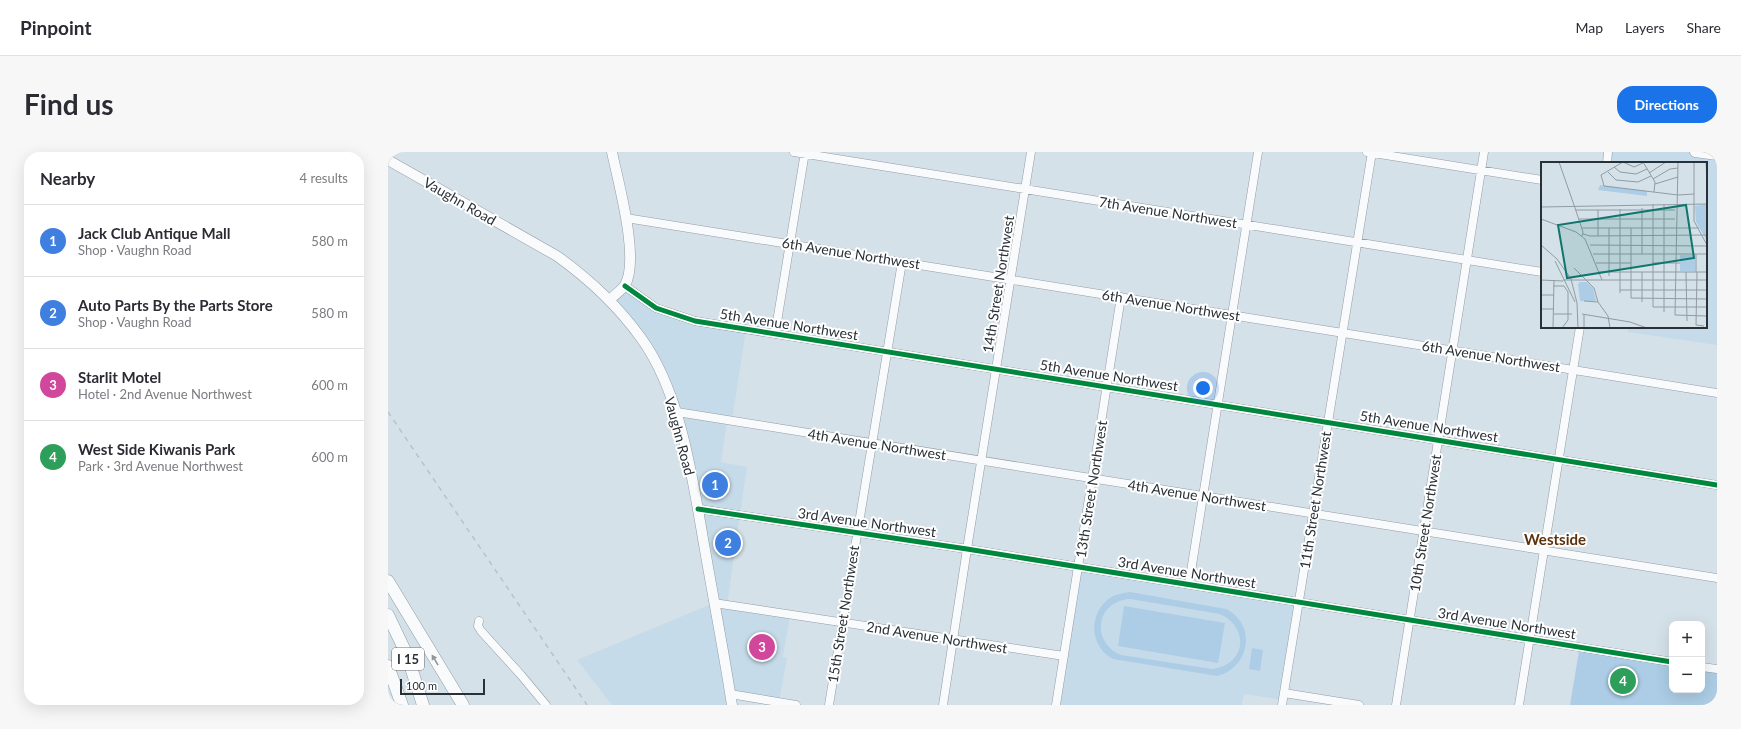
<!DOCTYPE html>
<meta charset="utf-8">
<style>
body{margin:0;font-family:Lato,sans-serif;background:#f7f7f7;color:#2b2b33}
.controls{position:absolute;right:12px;bottom:12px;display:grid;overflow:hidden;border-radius:8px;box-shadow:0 4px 16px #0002}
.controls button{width:36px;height:36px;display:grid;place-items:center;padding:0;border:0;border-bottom:1px solid #e1e1e2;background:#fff;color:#2b2b33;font:20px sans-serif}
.scale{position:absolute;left:12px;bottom:10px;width:85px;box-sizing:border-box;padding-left:4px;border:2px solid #293137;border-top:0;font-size:11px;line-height:14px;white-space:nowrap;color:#293137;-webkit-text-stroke:3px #fff;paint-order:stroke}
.you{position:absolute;left:815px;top:236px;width:14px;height:14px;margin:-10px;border:3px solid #fff;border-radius:50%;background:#1a73e8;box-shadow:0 0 0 6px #1a73e833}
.badge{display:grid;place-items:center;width:26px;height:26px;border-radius:50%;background:#1a73e8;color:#fff;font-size:13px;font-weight:700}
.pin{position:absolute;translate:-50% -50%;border:2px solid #fff;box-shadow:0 1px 4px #0006}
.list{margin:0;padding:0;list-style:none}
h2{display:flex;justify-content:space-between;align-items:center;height:52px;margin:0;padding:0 16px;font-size:17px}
h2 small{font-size:13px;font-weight:400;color:#7c7c81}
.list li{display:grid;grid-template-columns:26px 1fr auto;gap:12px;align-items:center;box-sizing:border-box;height:72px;padding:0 16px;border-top:1px solid #e1e1e2}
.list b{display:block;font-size:15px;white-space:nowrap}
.list p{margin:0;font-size:13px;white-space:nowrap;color:#7c7c81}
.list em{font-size:13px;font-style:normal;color:#7c7c81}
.map{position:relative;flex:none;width:1329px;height:553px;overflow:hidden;border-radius:16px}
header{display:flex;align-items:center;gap:24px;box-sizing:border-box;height:56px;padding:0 20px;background:#fff;border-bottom:1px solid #e1e1e2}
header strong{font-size:19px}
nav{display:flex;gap:22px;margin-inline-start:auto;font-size:14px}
.intro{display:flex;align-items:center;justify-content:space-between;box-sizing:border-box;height:96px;padding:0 24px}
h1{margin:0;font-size:28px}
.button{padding:10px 18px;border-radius:16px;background:#1a73e8;color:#fff;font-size:14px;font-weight:700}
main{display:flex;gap:24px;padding:0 24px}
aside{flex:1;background:#fff;border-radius:16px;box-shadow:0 4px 16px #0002}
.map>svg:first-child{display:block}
.built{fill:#c6dbe9}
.green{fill:#accde5;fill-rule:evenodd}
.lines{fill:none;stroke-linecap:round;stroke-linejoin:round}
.minor-casing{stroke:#939ca3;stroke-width:9}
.major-casing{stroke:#939ca3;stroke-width:11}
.highway-casing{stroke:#939ca3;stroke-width:13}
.minor{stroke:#f9fafc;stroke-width:8}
.major{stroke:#f9fafc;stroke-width:10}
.highway{stroke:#f9fafc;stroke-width:12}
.rail{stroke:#bcc0c2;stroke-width:1.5;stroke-dasharray:5 5;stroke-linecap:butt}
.cycleway-casing{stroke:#fff;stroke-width:8}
.cycleway{stroke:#00873e;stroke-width:5}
.oneway{fill:#91969a}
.labels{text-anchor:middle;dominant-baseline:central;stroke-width:4;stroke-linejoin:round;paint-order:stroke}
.shield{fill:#fff;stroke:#696f73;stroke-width:1}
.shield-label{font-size:13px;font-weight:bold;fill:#293137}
.street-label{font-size:14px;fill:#293137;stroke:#fff}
.neighbourhood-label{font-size:15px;font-weight:bold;fill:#5d320b;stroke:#fff}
.inset-road{fill:none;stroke:#909ba2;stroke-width:1}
.view{fill:#0f766e;fill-opacity:0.15;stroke:#0f766e;stroke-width:2}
.inset-edge{fill:none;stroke:#293137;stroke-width:2}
</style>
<header>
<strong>Pinpoint</strong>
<nav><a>Map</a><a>Layers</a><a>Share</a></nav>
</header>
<div class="intro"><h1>Find us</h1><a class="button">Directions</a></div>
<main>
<aside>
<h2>Nearby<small>4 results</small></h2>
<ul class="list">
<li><span class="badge" style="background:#3f7fe0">1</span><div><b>Jack Club Antique Mall</b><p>Shop · Vaughn Road</p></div><em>580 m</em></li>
<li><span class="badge" style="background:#3f7fe0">2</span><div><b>Auto Parts By the Parts Store</b><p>Shop · Vaughn Road</p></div><em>580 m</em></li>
<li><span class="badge" style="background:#d1479c">3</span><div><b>Starlit Motel</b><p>Hotel · 2nd Avenue Northwest</p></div><em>600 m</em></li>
<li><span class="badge" style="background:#2e9e5b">4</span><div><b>West Side Kiwanis Park</b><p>Park · 3rd Avenue Northwest</p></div><em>600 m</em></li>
</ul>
</aside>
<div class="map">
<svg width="1329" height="553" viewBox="0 0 1329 553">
<rect width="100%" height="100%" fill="#d5e1e9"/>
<path class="built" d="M1220,0h87l22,3v190l-89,-13v-5h78v-164h-99z
M237,134l31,22 90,21 -14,92h-5l-6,41 26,5 -20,138 63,10 -7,42 4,1 -8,44 -48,-8 1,11h-120l-35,-45 137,-57 -16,-94 -36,-135 -52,-74z
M690,414l221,36 -16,98 -39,-6 -2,11h-186z"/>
<path class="green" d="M742,440l96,17c32,16 23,60 -9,67l-104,-17c-22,-11 -25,-41 -7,-58 6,-6 15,-8 24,-9zM742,447l90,15c30,14 26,51 -8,55l-91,-14c-31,-13 -25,-54 9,-56z
M736,454l101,17 -7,40 -100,-17z
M864,496l11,2 -3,21 -11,-2z
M1191,499l93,15v24h30v-20l15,3v32h-147z"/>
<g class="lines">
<g class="minor-casing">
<path id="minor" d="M406,0l748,120
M979,0l175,28
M1219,11l1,-11
M238,66l1091,175
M237,134l31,22 39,13 1022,164
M387,182l30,-182
M289,260l1040,166
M310,357l269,40 705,113
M801,432l69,-432
M326,451l350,53
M91,469l-1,5 3,5 40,44 25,30
M1314,515l15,2
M896,541l75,12
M342,542l66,11
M441,553l73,-443
M555,553l24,-156 64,-397
M668,553l65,-408
M894,553l90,-553
M1008,553l88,-553
M1131,553l61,-378"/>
</g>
<g class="major-casing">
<path id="major" d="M1307,0l22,3
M0,8l169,96c32,23 61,50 84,82 41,56 52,145 64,212 9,52 19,103 27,155
M222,148c4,-5 12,-10 15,-15 15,-26 -7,-103 -13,-133"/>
</g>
<g class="highway-casing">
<path id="highway" d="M0,429l75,124
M0,463l19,40 16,50
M0,514l14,39"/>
</g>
<use href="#minor" class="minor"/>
<use href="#major" class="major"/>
<use href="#highway" class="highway"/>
<path class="rail" d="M0,260l199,293"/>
<g class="cycleway-casing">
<path id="cycleway" d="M237,134l31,22 39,13 1022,164
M310,357l269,40 705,113"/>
</g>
<use href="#cycleway" class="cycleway"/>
</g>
<defs><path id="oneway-solid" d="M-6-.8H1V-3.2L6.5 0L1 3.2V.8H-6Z"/></defs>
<use class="oneway" href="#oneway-solid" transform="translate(47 508) rotate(-121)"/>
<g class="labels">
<rect class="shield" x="4" y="496" width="32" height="22" rx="3"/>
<g class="shield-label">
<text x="20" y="507">I 15</text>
</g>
<g class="street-label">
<text transform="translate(72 49) rotate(30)">Vaughn Road</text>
<text transform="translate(780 60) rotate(9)">7th Avenue Northwest</text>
<text transform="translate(463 101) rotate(9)">6th Avenue Northwest</text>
<text transform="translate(610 132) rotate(-81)">14th Street Northwest</text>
<text transform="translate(783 153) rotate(9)">6th Avenue Northwest</text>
<text transform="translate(401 172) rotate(9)">5th Avenue Northwest</text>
<text transform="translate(1103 204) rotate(9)">6th Avenue Northwest</text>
<text transform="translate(721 223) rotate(9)">5th Avenue Northwest</text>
<text transform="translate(1041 274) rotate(9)">5th Avenue Northwest</text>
<text transform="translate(292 284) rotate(75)">Vaughn Road</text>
<text transform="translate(489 292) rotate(9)">4th Avenue Northwest</text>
<text transform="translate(703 337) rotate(-81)">13th Street Northwest</text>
<text transform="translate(809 343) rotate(9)">4th Avenue Northwest</text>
<text transform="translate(927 348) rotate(-81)">11th Street Northwest</text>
<text transform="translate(479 370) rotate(8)">3rd Avenue Northwest</text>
<text transform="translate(1037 371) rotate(-81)">10th Street Northwest</text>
<text transform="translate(799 420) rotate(9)">3rd Avenue Northwest</text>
<text transform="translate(455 462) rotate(-81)">15th Street Northwest</text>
<text transform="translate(1119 471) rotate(9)">3rd Avenue Northwest</text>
<text transform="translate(549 485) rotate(9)">2nd Avenue Northwest</text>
</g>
<g class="neighbourhood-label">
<text x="1167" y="387">Westside</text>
</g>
</g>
<g transform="translate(1153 10)">
<rect width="166" height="166" fill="#d5e1e9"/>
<path d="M59,23l47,6v5l-49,-6zM166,42v37l-11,-19 -1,-16zM139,93h15v16h-15zM39,120h7l6,6 3,13h-16l-2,-17z" fill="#accde5"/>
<path class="inset-road" d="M18,0l15,43M82,0l-22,13 3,11 74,9 16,-1M82,0l11,5 9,-4M102,0l12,20 -1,10M137,0l-3,153 32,1M153,0v41M165,0l1,18M73,5l6,5 16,2 11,-5M67,10l8,8 22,2 13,-6M108,11l17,-11M112,17l17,-10 8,-1M114,22l23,-7M153,41v18l13,24M112,42v103h54M123,42v108M33,43l9,27 -1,4M0,45l166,-3M35,48h99M0,57l35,13 9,7 17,41M38,57h96M41,66h117M90,66v70l76,1M42,72l7,2 117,-1M57,74v-26M0,83l16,14 14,20 6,24 1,25M49,83l117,1M52,92h114M101,92v-46M155,92v18M14,99l20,41M55,101h35M111,101h28M33,106l20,20 4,14 10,14 2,12M58,110h108M101,110v30M145,110l1,49M156,110l-1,53 8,1M68,114v-48M0,118l22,1M22,118h144M12,124h11l4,6v28l-6,8M79,128h87M79,131v-84M0,133h13M43,139l14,1M0,147h13M13,152h18M41,152l48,8 17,6M12,166l1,-48M43,166v-13"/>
<path class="view" d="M145,43l8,53 -127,20 -9,-53z"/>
<rect width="166" height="166" class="inset-edge"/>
</g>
</svg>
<div class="controls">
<button>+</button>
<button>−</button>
</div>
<div class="scale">100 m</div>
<div class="you"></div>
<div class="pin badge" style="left:327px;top:333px;background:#3f7fe0">1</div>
<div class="pin badge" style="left:340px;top:391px;background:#3f7fe0">2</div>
<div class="pin badge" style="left:374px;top:495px;background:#d1479c">3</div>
<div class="pin badge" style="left:1235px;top:529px;background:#2e9e5b">4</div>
</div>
</main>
